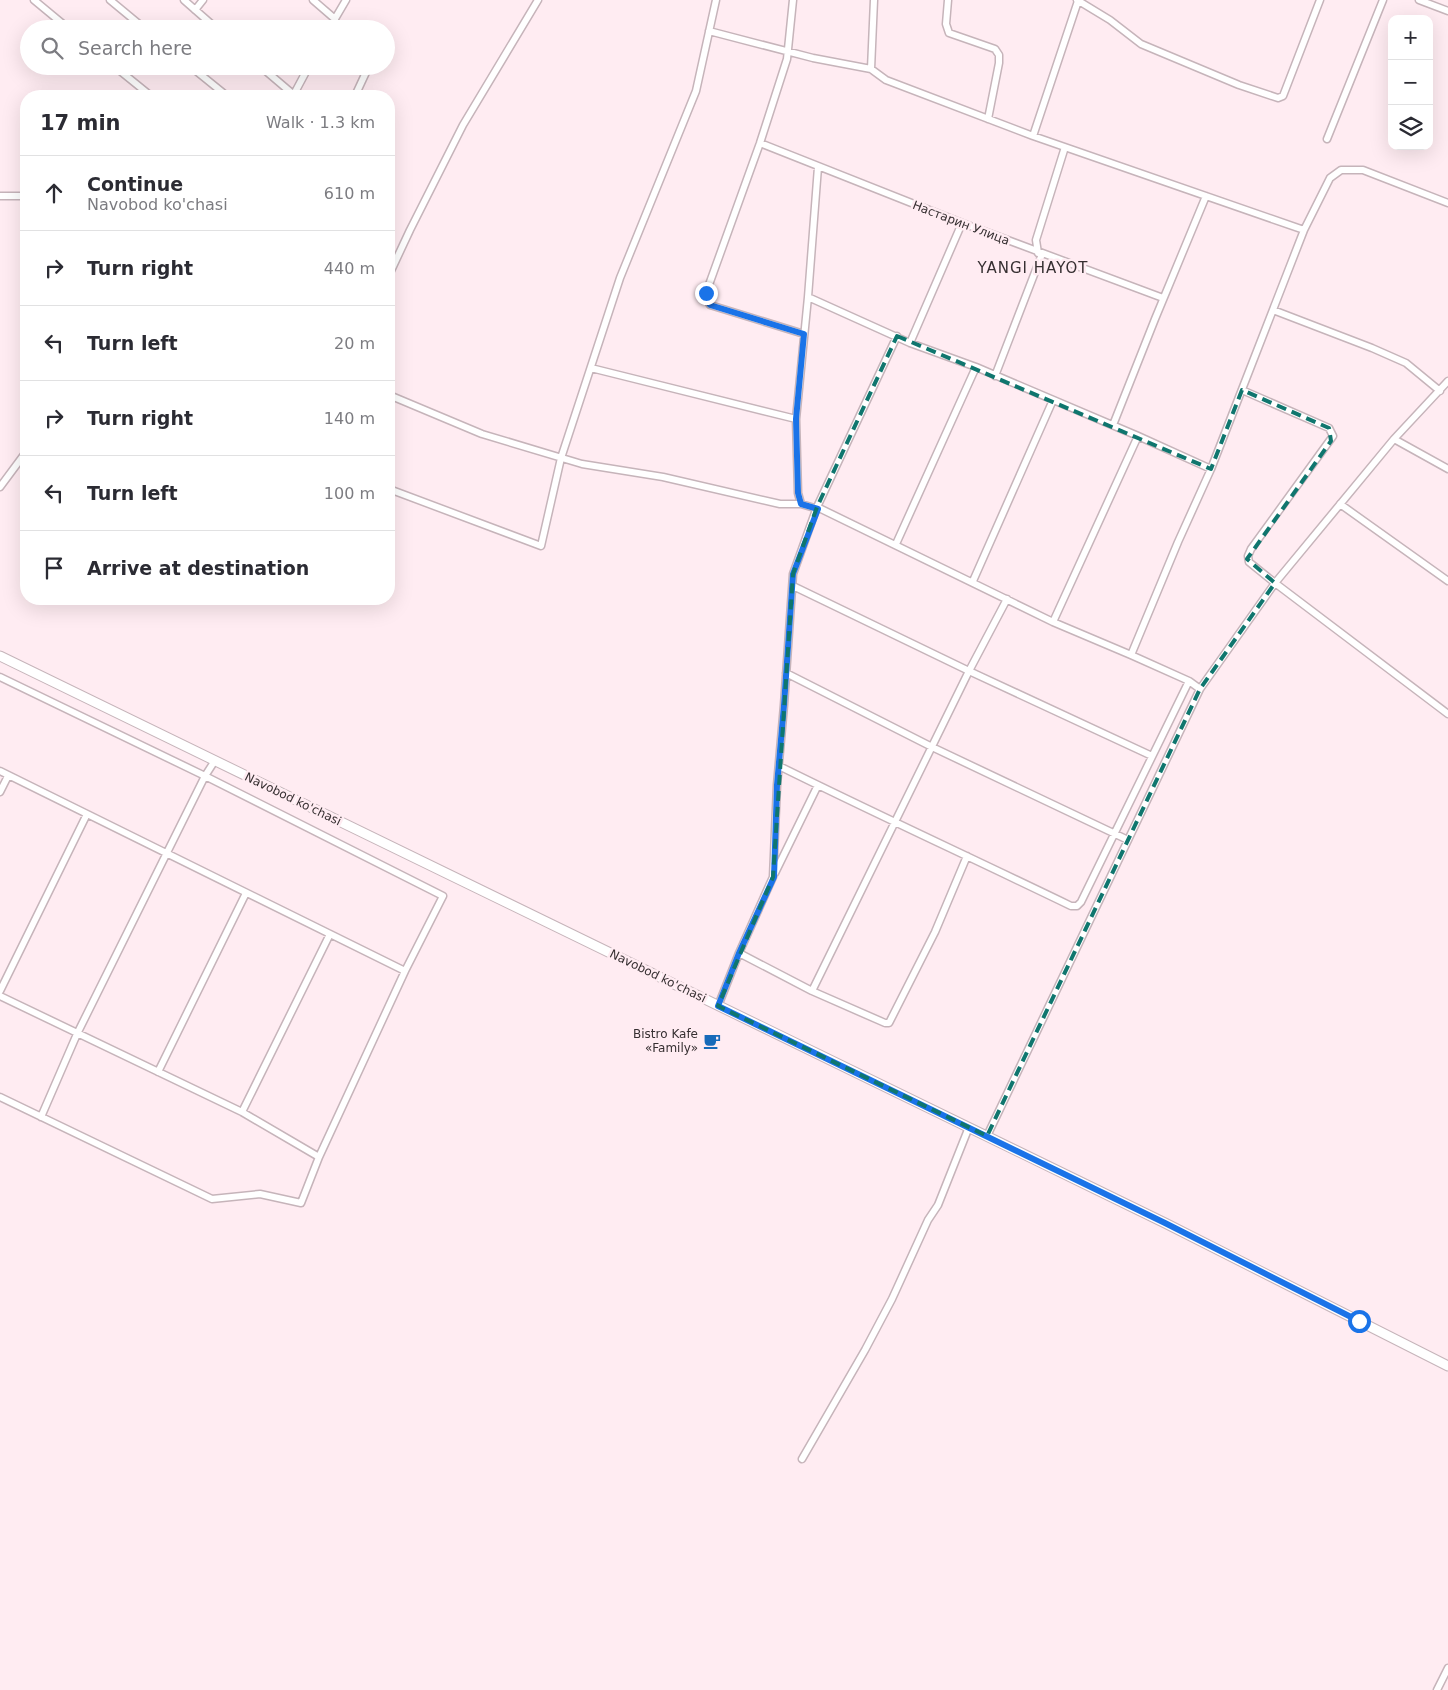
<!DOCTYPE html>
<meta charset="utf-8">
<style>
body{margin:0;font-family:"DejaVu Sans",sans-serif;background:#f2f2f3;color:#2b2b33}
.controls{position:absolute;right:15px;top:15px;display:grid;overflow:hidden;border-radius:10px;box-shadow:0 5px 20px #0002}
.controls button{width:45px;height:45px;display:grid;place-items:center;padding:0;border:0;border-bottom:1px solid #e1e1e2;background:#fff;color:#2b2b33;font:25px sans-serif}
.stop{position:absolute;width:15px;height:15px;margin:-11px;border:4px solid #1a73e8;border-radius:50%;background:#fff}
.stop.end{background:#1a73e8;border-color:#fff;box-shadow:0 1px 5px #0008}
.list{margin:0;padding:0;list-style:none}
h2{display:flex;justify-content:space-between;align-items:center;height:65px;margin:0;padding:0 20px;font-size:21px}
h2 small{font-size:16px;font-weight:400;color:#7c7c81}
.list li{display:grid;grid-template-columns:32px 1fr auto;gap:15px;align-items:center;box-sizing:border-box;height:75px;padding:0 20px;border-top:1px solid #e1e1e2}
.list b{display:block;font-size:19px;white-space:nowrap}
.list p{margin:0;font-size:16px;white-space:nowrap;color:#7c7c81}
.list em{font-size:16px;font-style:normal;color:#7c7c81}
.icon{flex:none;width:28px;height:28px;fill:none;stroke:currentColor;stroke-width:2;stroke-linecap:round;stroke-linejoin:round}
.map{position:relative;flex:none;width:1448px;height:1690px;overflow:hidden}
.search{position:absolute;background:#fff;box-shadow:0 5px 20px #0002;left:20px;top:20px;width:375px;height:55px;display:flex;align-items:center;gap:12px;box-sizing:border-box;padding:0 18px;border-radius:28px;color:#7c7c81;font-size:19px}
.panel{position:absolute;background:#fff;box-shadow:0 5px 20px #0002;left:20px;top:90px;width:375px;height:515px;border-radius:20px}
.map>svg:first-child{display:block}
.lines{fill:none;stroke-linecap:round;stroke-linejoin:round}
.street-casing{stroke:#c6b4ba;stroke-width:9}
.secondary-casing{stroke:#c6b4ba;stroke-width:11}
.street{stroke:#fff;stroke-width:6}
.secondary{stroke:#fff;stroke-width:9}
.route{stroke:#1a73e8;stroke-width:6}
.marked{fill:none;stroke:#0f766e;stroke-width:4;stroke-dasharray:10 6;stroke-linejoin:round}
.labels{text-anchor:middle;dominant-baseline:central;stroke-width:5;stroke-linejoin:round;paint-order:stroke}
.street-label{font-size:12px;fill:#362f31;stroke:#ffecf2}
.poi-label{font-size:12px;fill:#362f31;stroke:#ffecf2;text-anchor:end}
.quarter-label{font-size:15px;letter-spacing:1px;fill:#362f31;stroke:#ffecf2}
</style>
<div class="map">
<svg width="1448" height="1690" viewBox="0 0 1448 1690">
<rect width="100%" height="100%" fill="#ffecf2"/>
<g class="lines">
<g class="street-casing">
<path id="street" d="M34,0l35,29
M110,0l35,29
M184,0l33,29
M313,0l22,19
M793,0l-6,59 -27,84 -54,150 1,7 3,5 94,29
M874,0l-3,69 15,11 147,56 271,94
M948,0l-2,24 3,9 46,16 4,6v8l-11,56
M1077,0l33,20 31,24 98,41 39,13 5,-2 37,-96
M1419,0l29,11
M195,10l8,-10
M329,29l17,-29
M709,31l104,27 58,11
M114,66l37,30
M190,66l37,30
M260,66l34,29
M293,96l16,-30
M355,96l13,-28
M1033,136l45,-135
M1327,139l56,-139
M760,143l202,80 201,75
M818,167l-10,130 102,46 66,24 162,69 73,33
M0,196h26
M1038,253l-2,-13 29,-93
M389,275l21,-45 53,-105 75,-125
M1273,310l99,38 34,15 34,28
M910,343l52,-120
M591,368l205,51
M995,376l47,-122
M1242,390l87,38 4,8 -82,113 -3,7 1,6 26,21 173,131
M389,395l93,39 100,30 81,13 117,27h21l17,5
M1113,425l42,-106 51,-123
M1394,439l54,30
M0,487l26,-35
M389,489l152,57 20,-88 59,-180 76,-187 20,-91
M801,504l-3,-11 -2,-74 12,-122
M1340,504l108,77
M817,507l236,115 78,33 58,26 11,8
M896,544l80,-177
M973,581l80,-181
M793,586l176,85 183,85
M1053,622l85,-186
M1131,655l47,-113 33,-73 93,-239 26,-52 11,-8h22l85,33
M786,673l146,74 196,93
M0,677l205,99 238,120 -38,75 -86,186 -18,46 -41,-9 -48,5 -212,-102
M779,766c97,48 195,93 292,140h6l4,-4 108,-221
M0,771l405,200
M0,792l8,-16
M775,873l43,-88
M739,953l73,38 73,32h4l46,-91 32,-76
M0,991l87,-177
M812,991l157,-320 38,-72
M0,996l242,116 77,45
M718,1006l21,-53 34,-76 4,-92 7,-80 9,-131 24,-67 80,-171
M158,1072l88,-179
M242,1112l88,-178
M41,1117l36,-83 128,-258 9,-14
M987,1136l213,-447 75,-106 119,-144 54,-58
M802,1459l63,-109 27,-51 36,-79 10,-15 31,-78
M1437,1690l11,-22"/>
</g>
<g class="secondary-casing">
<path id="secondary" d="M0,656l1165,567 283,143"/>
</g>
<use href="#street" class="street"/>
<use href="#secondary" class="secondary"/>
</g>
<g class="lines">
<path class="route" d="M706,293l1,7 3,5 94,29 -8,85 2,74 3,11 17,5 -25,65 -9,131 -7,80 -3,92 -35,76 -21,53 447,217 194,98"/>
</g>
<path class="marked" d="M897,336l314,133 31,-79 87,38 2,13 -84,118 28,24 -75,106 -213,447 -269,-130 55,-129 20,-303 24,-67z"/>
<defs>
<g id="cafe-bare" transform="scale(1.35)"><path d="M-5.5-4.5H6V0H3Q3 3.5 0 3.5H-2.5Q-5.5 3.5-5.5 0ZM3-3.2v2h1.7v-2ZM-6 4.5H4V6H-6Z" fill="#176ab9" stroke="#ffecf2" stroke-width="2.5" paint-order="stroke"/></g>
</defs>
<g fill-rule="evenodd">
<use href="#cafe-bare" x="712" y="1041"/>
</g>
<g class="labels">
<g class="street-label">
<text transform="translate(961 223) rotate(21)">Настарин Улица</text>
<text transform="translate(293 799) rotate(26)">Navobod ko'chasi</text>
<text transform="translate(658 976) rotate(26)">Navobod ko'chasi</text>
</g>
<g class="poi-label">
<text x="698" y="1034">Bistro Kafe<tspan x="698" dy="14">«Family»</tspan></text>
</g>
<g class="quarter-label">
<text x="1033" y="268">YANGI HAYOT</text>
</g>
</g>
</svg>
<div class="controls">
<button>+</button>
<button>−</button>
<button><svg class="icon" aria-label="layers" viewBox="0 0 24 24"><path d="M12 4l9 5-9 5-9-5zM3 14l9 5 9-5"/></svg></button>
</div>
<div class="stop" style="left:1359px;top:1321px"></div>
<div class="stop end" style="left:706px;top:293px"></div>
<div class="search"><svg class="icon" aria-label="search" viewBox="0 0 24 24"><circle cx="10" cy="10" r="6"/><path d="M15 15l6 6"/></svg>Search here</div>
<section class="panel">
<h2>17 min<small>Walk · 1.3 km</small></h2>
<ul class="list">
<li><svg class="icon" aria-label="ahead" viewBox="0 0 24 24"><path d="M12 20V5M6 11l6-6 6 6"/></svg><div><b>Continue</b><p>Navobod ko'chasi</p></div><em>610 m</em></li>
<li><svg class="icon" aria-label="right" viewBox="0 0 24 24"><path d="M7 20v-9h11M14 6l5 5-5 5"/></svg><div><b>Turn right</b></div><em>440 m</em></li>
<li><svg class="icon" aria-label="left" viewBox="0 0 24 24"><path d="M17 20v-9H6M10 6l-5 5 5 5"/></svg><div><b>Turn left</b></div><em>20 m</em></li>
<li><svg class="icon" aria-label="right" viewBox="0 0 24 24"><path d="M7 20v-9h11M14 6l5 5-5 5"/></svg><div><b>Turn right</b></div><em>140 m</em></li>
<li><svg class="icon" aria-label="left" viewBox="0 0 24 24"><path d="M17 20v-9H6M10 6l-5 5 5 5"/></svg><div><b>Turn left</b></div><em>100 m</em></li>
<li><svg class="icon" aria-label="arrive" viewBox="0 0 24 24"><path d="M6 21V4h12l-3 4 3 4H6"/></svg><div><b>Arrive at destination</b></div></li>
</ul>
</section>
</div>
